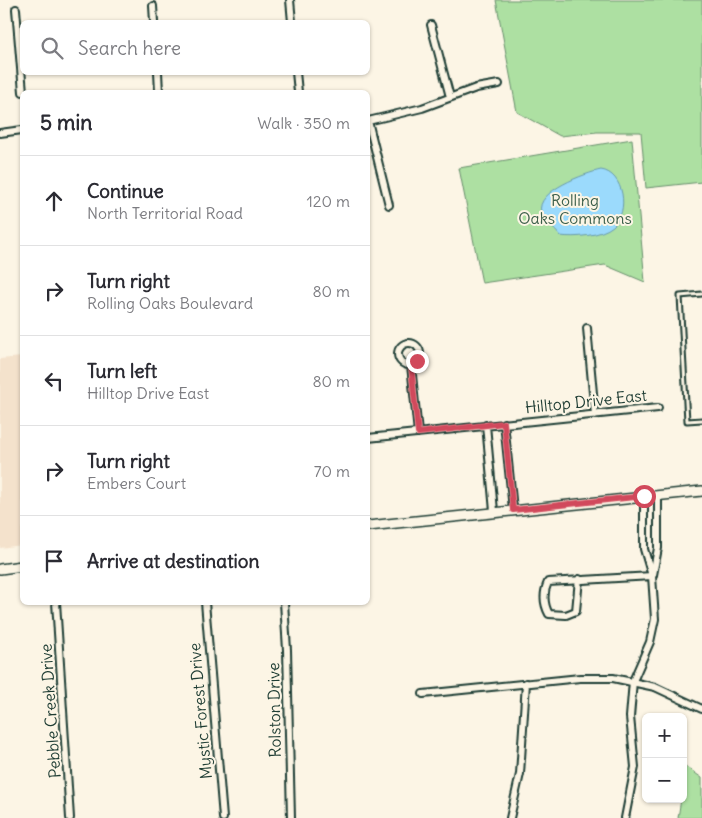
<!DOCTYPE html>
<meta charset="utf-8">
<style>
body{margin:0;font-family:Delius,sans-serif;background:#f2f2f3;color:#2b2b33}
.controls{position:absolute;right:15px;bottom:15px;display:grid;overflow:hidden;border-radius:8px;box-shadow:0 1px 4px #0004}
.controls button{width:45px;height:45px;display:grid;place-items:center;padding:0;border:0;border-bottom:1px solid #e1e1e2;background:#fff;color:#2b2b33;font:25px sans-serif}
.stop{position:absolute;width:15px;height:15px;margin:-11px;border:4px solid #d1495b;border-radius:50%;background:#fff}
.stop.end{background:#d1495b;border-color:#fff;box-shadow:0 1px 5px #0008}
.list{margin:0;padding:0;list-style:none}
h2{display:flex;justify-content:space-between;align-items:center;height:65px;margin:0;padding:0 20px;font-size:21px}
h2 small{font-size:16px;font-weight:400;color:#7c7c81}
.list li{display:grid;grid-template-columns:32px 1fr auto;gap:15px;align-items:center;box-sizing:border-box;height:90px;padding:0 20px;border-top:1px solid #e1e1e2}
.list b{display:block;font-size:19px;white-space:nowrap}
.list p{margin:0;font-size:16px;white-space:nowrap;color:#7c7c81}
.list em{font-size:16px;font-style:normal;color:#7c7c81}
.icon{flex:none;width:28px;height:28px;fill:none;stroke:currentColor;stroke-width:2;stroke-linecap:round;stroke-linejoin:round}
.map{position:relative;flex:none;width:702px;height:818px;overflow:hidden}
.search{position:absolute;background:#fff;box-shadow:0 1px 4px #0004;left:20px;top:20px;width:350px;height:55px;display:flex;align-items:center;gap:12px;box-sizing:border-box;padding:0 18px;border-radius:8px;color:#7c7c81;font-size:19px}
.panel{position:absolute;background:#fff;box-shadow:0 1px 4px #0004;left:20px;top:90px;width:350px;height:515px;border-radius:8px}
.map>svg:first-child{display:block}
.built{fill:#f4e2cc}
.green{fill:#ade0a2;stroke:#668e6b}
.water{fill:#9bdafc;stroke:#699bac}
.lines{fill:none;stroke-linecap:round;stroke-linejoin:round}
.lane-casing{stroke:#1f3d34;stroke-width:7}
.street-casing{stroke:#1f3d34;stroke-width:10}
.secondary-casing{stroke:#1f3d34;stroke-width:12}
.lane{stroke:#fcf5e5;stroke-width:3}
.street{stroke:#fcf5e5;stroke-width:6}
.secondary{stroke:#fcf5e5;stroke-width:9}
.route{stroke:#d1495b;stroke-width:6}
.labels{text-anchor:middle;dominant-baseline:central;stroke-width:4;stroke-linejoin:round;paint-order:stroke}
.park-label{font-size:16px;fill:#3b5e4a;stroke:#fcf5e5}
.street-label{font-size:16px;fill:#1f3d34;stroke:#fcf5e5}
</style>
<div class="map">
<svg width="702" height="818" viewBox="0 0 702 818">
<rect width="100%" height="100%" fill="#fcf5e5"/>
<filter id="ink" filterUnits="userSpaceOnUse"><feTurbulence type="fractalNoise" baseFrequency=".02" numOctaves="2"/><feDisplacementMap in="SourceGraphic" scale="10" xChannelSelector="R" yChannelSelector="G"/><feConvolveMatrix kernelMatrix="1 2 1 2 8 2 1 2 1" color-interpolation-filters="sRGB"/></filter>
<g filter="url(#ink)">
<path class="built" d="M22,357v188l-22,3v-189z"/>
<path class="green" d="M496,0h206v182l-56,6 -5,-56h-44l-37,4 -43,-24z
M632,139l13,143 -40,-17 -123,18 -23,-115z
M685,766l17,12v40h-24l3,-19h2z"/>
<path class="water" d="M601,170c23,3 29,42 12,56 -12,10 -38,12 -53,10 -5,-7 -17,-16 -19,-24 -6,-21 45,-39 60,-42z"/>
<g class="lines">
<g class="lane-casing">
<path id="lane" d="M702,294l-22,2 7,125 15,-1"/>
</g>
<g class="street-casing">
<path id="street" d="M290,0l2,22
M153,6l1,16
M16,9l7,83
M431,25l19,72
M158,72l1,20
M296,72l2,20
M368,121l54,-13 54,-20 23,-4
M368,121l21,84
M0,133l22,-3
M587,328l8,87
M398 354a11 11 0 1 1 22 0a11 11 0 1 1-22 0Z
M411,365l7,68
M504,423l9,86
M486,425l8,86
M368,438l290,-30
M653,575l5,-27v-53
M579,579l-3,32 -10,4 -17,-1c-6,-11 -6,-21 -1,-32l104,-6
M56,602l14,216
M205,602l18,216
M284,602l3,48 4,168
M423,694l157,-16h33l42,9 47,22
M510,818l10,-44 6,-91
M625,818l10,-51 -5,-50 3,-36 17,-39 5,-23 -3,-43 -8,-27v-53"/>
</g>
<g class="secondary-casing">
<path id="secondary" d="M368,526l334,-35
M0,569l22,-3"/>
</g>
<use href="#lane" class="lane"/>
<use href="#street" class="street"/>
<use href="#secondary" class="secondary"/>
</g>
</g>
<g class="lines" filter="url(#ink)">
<path class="route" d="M417,361l-6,4 7,68 86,-10 9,87 131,-14"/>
</g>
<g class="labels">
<g class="park-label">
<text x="575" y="200">Rolling<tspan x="575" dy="18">Oaks Commons</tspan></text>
</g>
<g class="street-label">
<text transform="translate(586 401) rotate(-6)">Hilltop Drive East</text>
<text transform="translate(274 710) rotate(-91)">Rolston Drive</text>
<text transform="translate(50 711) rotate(-94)">Pebble Creek Drive</text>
<text transform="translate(200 711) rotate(-95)">Mystic Forest Drive</text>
</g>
</g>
</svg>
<div class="controls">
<button>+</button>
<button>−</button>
</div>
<div class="stop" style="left:644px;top:496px"></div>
<div class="stop end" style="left:417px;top:361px"></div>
<div class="search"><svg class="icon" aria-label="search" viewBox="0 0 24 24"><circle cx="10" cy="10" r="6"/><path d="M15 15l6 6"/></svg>Search here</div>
<section class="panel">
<h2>5 min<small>Walk · 350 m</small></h2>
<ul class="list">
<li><svg class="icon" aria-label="ahead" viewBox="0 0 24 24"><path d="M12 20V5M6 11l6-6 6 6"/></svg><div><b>Continue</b><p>North Territorial Road</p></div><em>120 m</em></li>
<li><svg class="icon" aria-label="right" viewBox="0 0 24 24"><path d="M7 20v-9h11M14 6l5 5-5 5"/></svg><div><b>Turn right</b><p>Rolling Oaks Boulevard</p></div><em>80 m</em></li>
<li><svg class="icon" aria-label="left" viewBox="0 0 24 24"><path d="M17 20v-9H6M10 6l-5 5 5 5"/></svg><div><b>Turn left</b><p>Hilltop Drive East</p></div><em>80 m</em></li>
<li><svg class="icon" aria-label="right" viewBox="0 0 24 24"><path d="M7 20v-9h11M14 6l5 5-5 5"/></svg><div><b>Turn right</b><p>Embers Court</p></div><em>70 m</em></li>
<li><svg class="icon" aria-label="arrive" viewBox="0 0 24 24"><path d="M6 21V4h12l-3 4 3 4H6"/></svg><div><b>Arrive at destination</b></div></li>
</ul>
</section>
</div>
